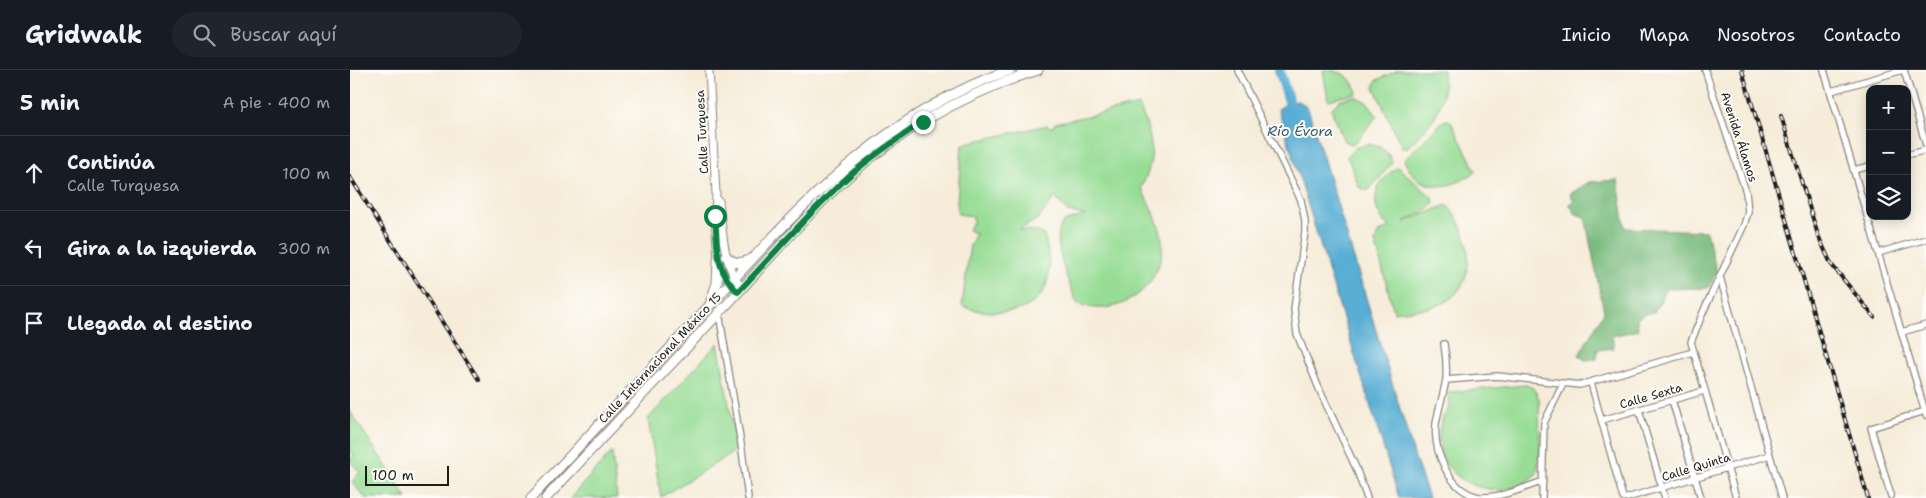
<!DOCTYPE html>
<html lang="es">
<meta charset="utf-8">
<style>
body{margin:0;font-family:"Shantell Sans",sans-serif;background:#20242c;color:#f1f3f6}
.controls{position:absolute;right:15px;top:15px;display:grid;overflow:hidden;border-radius:10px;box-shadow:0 2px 12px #0003}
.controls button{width:45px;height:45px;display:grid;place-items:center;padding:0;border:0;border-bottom:1px solid #363941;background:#171b24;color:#f1f3f6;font:25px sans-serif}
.scale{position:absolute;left:15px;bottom:12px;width:84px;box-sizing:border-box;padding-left:5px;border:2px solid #1c1c1c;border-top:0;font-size:14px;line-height:18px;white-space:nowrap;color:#1c1c1c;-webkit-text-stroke:4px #fdfcf7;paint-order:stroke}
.stop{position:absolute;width:15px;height:15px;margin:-11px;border:4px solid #0b8043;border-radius:50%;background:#fff}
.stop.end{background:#0b8043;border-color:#fff;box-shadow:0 1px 5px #0008}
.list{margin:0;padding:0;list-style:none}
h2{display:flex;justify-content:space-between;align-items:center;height:65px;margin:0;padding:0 20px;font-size:21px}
h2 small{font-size:16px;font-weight:400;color:#9ea1a6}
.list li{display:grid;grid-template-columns:32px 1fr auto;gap:15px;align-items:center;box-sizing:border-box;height:75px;padding:0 20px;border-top:1px solid #363941}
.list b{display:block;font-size:19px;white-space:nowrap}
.list p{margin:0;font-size:16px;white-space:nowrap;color:#9ea1a6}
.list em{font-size:16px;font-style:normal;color:#9ea1a6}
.icon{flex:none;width:28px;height:28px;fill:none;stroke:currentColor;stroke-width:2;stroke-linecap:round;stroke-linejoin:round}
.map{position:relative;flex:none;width:1576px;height:428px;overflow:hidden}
header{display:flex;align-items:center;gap:30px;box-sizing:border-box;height:70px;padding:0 25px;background:#171b24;border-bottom:1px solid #363941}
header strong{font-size:24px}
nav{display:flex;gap:28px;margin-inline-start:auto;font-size:18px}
.search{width:350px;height:45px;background:#20242c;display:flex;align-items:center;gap:12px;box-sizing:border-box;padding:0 18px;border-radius:28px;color:#9ea1a6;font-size:19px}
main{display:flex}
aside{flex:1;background:#171b24}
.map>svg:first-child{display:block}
.green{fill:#98dd96;stroke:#5a7c59}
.forest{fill:#7abc7f;stroke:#4b6c4e}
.water{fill:#58aed4;stroke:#3a6578}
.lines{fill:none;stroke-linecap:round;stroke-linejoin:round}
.river{stroke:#58aed4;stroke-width:10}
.minor-casing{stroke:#89847a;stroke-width:8}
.tertiary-casing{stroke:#89847a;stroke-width:9}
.primary-casing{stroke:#89847a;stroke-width:11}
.minor{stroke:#fff;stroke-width:5.5}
.tertiary{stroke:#fff;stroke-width:7}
.primary{stroke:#fff;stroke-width:9}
.rail-casing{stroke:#1c1c1c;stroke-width:4}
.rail{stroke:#fdfcf7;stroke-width:2;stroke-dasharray:5.5;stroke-linecap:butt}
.route{stroke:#0b8043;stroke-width:6}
.labels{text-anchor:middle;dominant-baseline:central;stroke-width:4;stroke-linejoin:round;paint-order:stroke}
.street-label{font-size:12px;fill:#1c1c1c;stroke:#fdfcf7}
.water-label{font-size:14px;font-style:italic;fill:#375e6f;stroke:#fdfcf7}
</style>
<header>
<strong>Gridwalk</strong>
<div class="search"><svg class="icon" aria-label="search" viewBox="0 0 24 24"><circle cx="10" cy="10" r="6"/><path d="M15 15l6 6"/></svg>Buscar aquí</div>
<nav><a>Inicio</a><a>Mapa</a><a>Nosotros</a><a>Contacto</a></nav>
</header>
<main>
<aside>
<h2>5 min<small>A pie · 400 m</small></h2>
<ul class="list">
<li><svg class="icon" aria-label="ahead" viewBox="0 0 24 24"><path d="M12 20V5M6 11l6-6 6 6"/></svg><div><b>Continúa</b><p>Calle Turquesa</p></div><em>100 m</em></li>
<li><svg class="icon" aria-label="left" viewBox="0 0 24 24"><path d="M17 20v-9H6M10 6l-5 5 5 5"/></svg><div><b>Gira a la izquierda</b></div><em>300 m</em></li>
<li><svg class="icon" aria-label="arrive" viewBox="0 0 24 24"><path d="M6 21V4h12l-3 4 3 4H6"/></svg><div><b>Llegada al destino</b></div></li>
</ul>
</aside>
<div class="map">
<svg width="1576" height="428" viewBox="0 0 1576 428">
<rect width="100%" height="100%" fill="#fdfcf7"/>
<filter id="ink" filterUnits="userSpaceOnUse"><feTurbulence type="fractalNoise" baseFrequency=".02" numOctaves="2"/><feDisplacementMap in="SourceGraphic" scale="10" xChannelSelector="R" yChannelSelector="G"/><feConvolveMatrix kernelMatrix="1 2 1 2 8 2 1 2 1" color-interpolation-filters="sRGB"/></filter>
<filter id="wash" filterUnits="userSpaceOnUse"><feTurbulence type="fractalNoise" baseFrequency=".0096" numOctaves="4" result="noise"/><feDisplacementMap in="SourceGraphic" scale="20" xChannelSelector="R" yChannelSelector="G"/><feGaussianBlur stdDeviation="1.12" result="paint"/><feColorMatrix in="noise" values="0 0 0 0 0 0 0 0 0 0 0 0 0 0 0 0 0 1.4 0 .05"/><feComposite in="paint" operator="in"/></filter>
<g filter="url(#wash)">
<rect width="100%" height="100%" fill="#f6ecd9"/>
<path class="green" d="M973,0c17,0 29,5 34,23l-29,7z
M1048,0h45c4,39 -10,52 -36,78h-5l-28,-61 3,-7z
M1005,26l13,7 9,13 -21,26 -5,2 -7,-3 -13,-32 9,-9z
M789,35c13,32 19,51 2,82 7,17 19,34 21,53 4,45 -44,82 -85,63 -7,-16 -28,-66 -14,-80 5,-4 16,-5 22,-8l-17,-3 -13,-15 -17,22 -19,11 17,1 8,4c13,42 3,78 -47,77 -13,0 -23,-1 -35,-6l8,-61 6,-11 -8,-4 5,-7v-7l-15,-2 -1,-13 5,-55 4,-3 82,-18 3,3 4,-5z
M1098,50l3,2 25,49c-24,20 -58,23 -72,-11l39,-39z
M1017,74c13,1 22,7 25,19l-22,26 -3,2 -8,-4 -12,-31 8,-8z
M1048,97l34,30 2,5 -5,7 -25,13 43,-17c26,28 34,86 -11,101 -13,4 -28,4 -42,6l-19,-71 4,-9 11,-4c-24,-21 -16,-46 8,-61z
M368,273l19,107 -76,47 -13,-78z
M1176,315l7,3 6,10 1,54 -3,21c-5,4 -10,9 -15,12 -32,13 -75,-2 -82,-37 -2,-10 -1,-22 3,-31 2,-3 5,-6 6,-10 1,-5 0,-11 0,-15z
M0,341l57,87h-42l-13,-16 8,-10 -10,-11 4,-7 -4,-2z
M262,382l5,46h-47z"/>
<path class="forest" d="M1268,110l7,48 81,3 11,41 -9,16 -41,1 -13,23 -10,2 -7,5 1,11 -26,6 2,12 -17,2v9l-12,1 -6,-5 25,-43 -19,-95 -9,-3 -7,-10 5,-3 -4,-7 19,-12z"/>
<path class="water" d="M948,31l10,7 108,353 13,37h-30l-121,-389 11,-7z"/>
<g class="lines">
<path class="river" d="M929,0l14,44"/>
</g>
</g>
<g filter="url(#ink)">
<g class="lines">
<g class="minor-casing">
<path id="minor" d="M887,0l64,130 4,21v11l-11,77 3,25 23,57 36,77 11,30
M1355,0l41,122 2,20 -4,13 -40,85 -13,32 45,156
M1474,0l102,345
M1554,0l22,75
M1481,21l72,-21
M1557,85l19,-5
M1504,100l16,-4
M1528,183l48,-14
M1370,207l62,221
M369,243l23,137 6,48
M1552,262l24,-7
M1094,274c2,12 3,23 2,35 -2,15 -8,30 -10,45 -3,27 13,68 44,73 21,1 44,-9 63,-16
M1096,310l51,-4 83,9 113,-33
M1241,313l32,115
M1322,330l29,98
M1289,340l26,88
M1252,350l102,-29
M1541,426l-20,-68 54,-17
M1192,428l2,-75 19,-39
M1277,428l143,-43"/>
</g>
<g class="tertiary-casing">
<path id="tertiary" d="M359,0l7,123 -1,24 3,43 6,15 15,17
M369,131c4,29 3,64 23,87
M1575,341l1,-1"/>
</g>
<g class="primary-casing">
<path id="primary" d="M376,186c8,9 17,8 26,2
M361,231l6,-18 1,-23
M181,428c55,-60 111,-120 167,-180 93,-101 178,-202 312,-248
M196,428c62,-66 124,-133 186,-199 38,-41 75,-85 117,-123 54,-48 120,-84 189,-106"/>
</g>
<use href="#minor" class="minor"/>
<use href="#tertiary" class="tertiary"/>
<use href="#primary" class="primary"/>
<g class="rail-casing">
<path id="rail" d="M1392,0l126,428
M1431,46l37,119 13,29 43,53
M0,107l129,203"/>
</g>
<use href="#rail" class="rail"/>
</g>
</g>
<g class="lines" filter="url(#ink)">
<path class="route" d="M365,146c3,32 -1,53 23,76 37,-39 71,-80 111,-116 23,-20 48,-37 74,-54"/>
</g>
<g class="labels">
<g class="street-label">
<text transform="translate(352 62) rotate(-93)">Calle Turquesa</text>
<text transform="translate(1389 67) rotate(72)">Avenida Álamos</text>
<text transform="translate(310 288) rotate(-47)">Calle Internacional México 15</text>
<text transform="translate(1301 326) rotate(-16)">Calle Sexta</text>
<text transform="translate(1346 397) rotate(-17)">Calle Quinta</text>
</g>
<g class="water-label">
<text x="950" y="61">Río Évora</text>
</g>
</g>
</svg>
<div class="controls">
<button>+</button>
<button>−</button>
<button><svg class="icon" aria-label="layers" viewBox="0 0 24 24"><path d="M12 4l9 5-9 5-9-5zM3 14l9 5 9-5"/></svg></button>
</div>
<div class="scale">100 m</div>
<div class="stop" style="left:365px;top:146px"></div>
<div class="stop end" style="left:573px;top:52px"></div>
</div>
</main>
